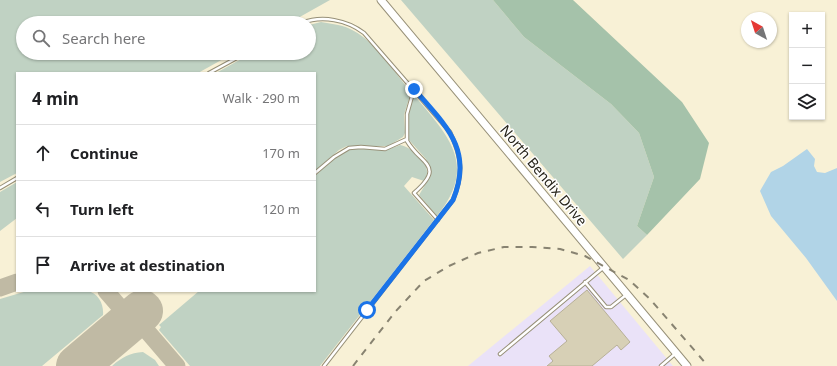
<!DOCTYPE html>
<meta charset="utf-8">
<style>
body{margin:0;font-family:"Noto Sans",sans-serif;background:#f6f6f6;color:#202124}
.controls{position:absolute;right:12px;top:12px;display:grid;overflow:hidden;border-radius:0px;box-shadow:0 1px 3px #0004}
.controls button{width:36px;height:36px;display:grid;place-items:center;padding:0;border:0;border-bottom:1px solid #e0e0e0;background:#fff;color:#202124;font:20px sans-serif}
.compass{position:absolute;left:741px;top:12px;width:36px;height:36px;border-radius:50%;background:#fff;box-shadow:0 1px 3px #0004;rotate:321deg}
.stop{position:absolute;width:12px;height:12px;margin:-9px;border:3px solid #1a73e8;border-radius:50%;background:#fff}
.stop.end{background:#1a73e8;border-color:#fff;box-shadow:0 1px 4px #0008}
.list{margin:0;padding:0;list-style:none}
h2{display:flex;justify-content:space-between;align-items:center;height:52px;margin:0;padding:0 16px;font-size:17px}
h2 small{font-size:13px;font-weight:400;color:#757577}
.list li{display:grid;grid-template-columns:26px 1fr auto;gap:12px;align-items:center;box-sizing:border-box;height:56px;padding:0 16px;border-top:1px solid #e0e0e0}
.list b{display:block;font-size:15px;white-space:nowrap}
.list em{font-size:13px;font-style:normal;color:#757577}
.icon{flex:none;width:22px;height:22px;fill:none;stroke:currentColor;stroke-width:2;stroke-linecap:round;stroke-linejoin:round}
.map{position:relative;flex:none;width:837px;height:366px;overflow:hidden}
.search{position:absolute;background:#fff;box-shadow:0 1px 3px #0004;left:16px;top:16px;width:300px;height:44px;display:flex;align-items:center;gap:10px;box-sizing:border-box;padding:0 14px;border-radius:22px;color:#757577;font-size:15px}
.panel{position:absolute;background:#fff;box-shadow:0 1px 3px #0004;left:16px;top:72px;width:300px;height:220px;border-radius:0px}
.map>svg:first-child{display:block}
.industrial{fill:#eae2f8}
.green{fill:#c0d2c3}
.forest{fill:#a5c2aa}
.water{fill:#b1d4e7}
.lines{fill:none;stroke-linecap:round;stroke-linejoin:round}
.taxiway{stroke:#c0baa4;stroke-width:17}
.runway{stroke:#c0baa4;stroke-width:42}
.building{fill:#d7d0b6;stroke:#b7b097}
.service-casing{stroke:#979078;stroke-width:4.5}
.tertiary-casing{stroke:#979078;stroke-width:9}
.service{stroke:#fff;stroke-width:2.5}
.tertiary{stroke:#fff;stroke-width:7}
.rail{stroke:#888371;stroke-width:2;stroke-dasharray:7 7;stroke-linecap:butt}
.route{stroke:#1a73e8;stroke-width:5}
.labels{text-anchor:middle;dominant-baseline:central;stroke-width:3;stroke-linejoin:round;paint-order:stroke}
.street-label{font-size:14px;fill:#27241a;stroke:#fefefe}
</style>
<div class="map">
<svg width="837" height="366" viewBox="0 0 837 366">
<rect width="100%" height="100%" fill="#f8f1d6"/>
<path class="industrial" d="M590,266l83,100h-205z"/>
<path class="green" d="M0,0h330l-41,23h-266v30h211l-36,20h-181v100l-17,9z
M401,0h92l31,37 87,67 28,29 15,44 -17,49 10,9 -24,24z
M321,22c12,2 23,3 33,9 21,11 41,42 57,61l-7,23 1,18 -2,4 -15,9h-41l-8,4 -24,21v-98h-99l36,-20h57v-28z
M414,95c35,42 64,70 23,121l-18,-21 12,-20 -5,-16 -17,-19v-29z
M400,145c14,3 35,21 24,36l-12,-4 -8,9 30,34 -114,146h-130l-31,-36 2,-3 -2,-2 40,-34h116v-115c11,-10 24,-25 39,-27 19,-3 24,6 46,-4z
M17,182v36l-17,13v-39z
M27,291c18,0 44,-3 60,0 12,2 17,14 16,24l-61,51h-42v-67z
M143,352l12,8 4,6h-47c10,-9 18,-13 31,-14z"/>
<path class="forest" d="M493,0h80l109,102 27,41 -9,36 -53,56 -10,-9 17,-49 -15,-44 -28,-29 -87,-67z"/>
<path class="water" d="M807,149l8,10 -1,7 3,6 8,1 12,-5v133l-31,-43 -35,-42 -11,-25 11,-19 12,-6z"/>
<g class="lines">
<path class="taxiway" d="M0,288l17,-6
M106,291l25,29
M135,317l42,49"/>
<path class="runway" d="M77,366l65,-55"/>
</g>
<path class="building" d="M587,290l43,52 -9,8 -4,-5 -25,21h-45l6,-5 -4,-5 18,-15 -17,-20z"/>
<g class="lines">
<g class="service-casing">
<path id="service" d="M302,23c20,-8 45,-3 62,10l86,99c12,26 14,41 3,68l-129,166
M209,73l37,-20
M414,89l-7,25v27c14,24 39,24 7,52l24,27
M315,173l19,-16 15,-9 12,-1 24,2 22,-10
M0,188l17,-10
M585,282l21,25h5l15,-12
M500,354l104,-87
M661,366l15,-13"/>
</g>
<g class="tertiary-casing">
<path id="tertiary" d="M381,0l306,366"/>
</g>
<use href="#service" class="service"/>
<use href="#tertiary" class="tertiary"/>
<path class="rail" d="M353,366l42,-54 29,-31 25,-15 29,-13 26,-6h28l28,2 25,7 44,24 21,19 58,67"/>
</g>
<g class="lines">
<path class="route" d="M367,310l86,-110c21,-51 -8,-75 -39,-111"/>
</g>
<g class="labels">
<g class="street-label">
<text transform="translate(544 175) rotate(50)">North Bendix Drive</text>
</g>
</g>
</svg>
<div class="controls">
<button>+</button>
<button>−</button>
<button><svg class="icon" aria-label="layers" viewBox="0 0 24 24"><path d="M12 4l9 5-9 5-9-5zM3 14l9 5 9-5"/></svg></button>
</div>
<svg class="compass" viewBox="-18 -18 36 36"><path d="M0-13l5 13h-10z" fill="#e53935"/><path d="M0 13l5-13h-10z" fill="#757577"/></svg>
<div class="stop" style="left:367px;top:310px"></div>
<div class="stop end" style="left:414px;top:89px"></div>
<div class="search"><svg class="icon" aria-label="search" viewBox="0 0 24 24"><circle cx="10" cy="10" r="6"/><path d="M15 15l6 6"/></svg>Search here</div>
<section class="panel">
<h2>4 min<small>Walk · 290 m</small></h2>
<ul class="list">
<li><svg class="icon" aria-label="ahead" viewBox="0 0 24 24"><path d="M12 20V5M6 11l6-6 6 6"/></svg><div><b>Continue</b></div><em>170 m</em></li>
<li><svg class="icon" aria-label="left" viewBox="0 0 24 24"><path d="M17 20v-9H6M10 6l-5 5 5 5"/></svg><div><b>Turn left</b></div><em>120 m</em></li>
<li><svg class="icon" aria-label="arrive" viewBox="0 0 24 24"><path d="M6 21V4h12l-3 4 3 4H6"/></svg><div><b>Arrive at destination</b></div></li>
</ul>
</section>
</div>
